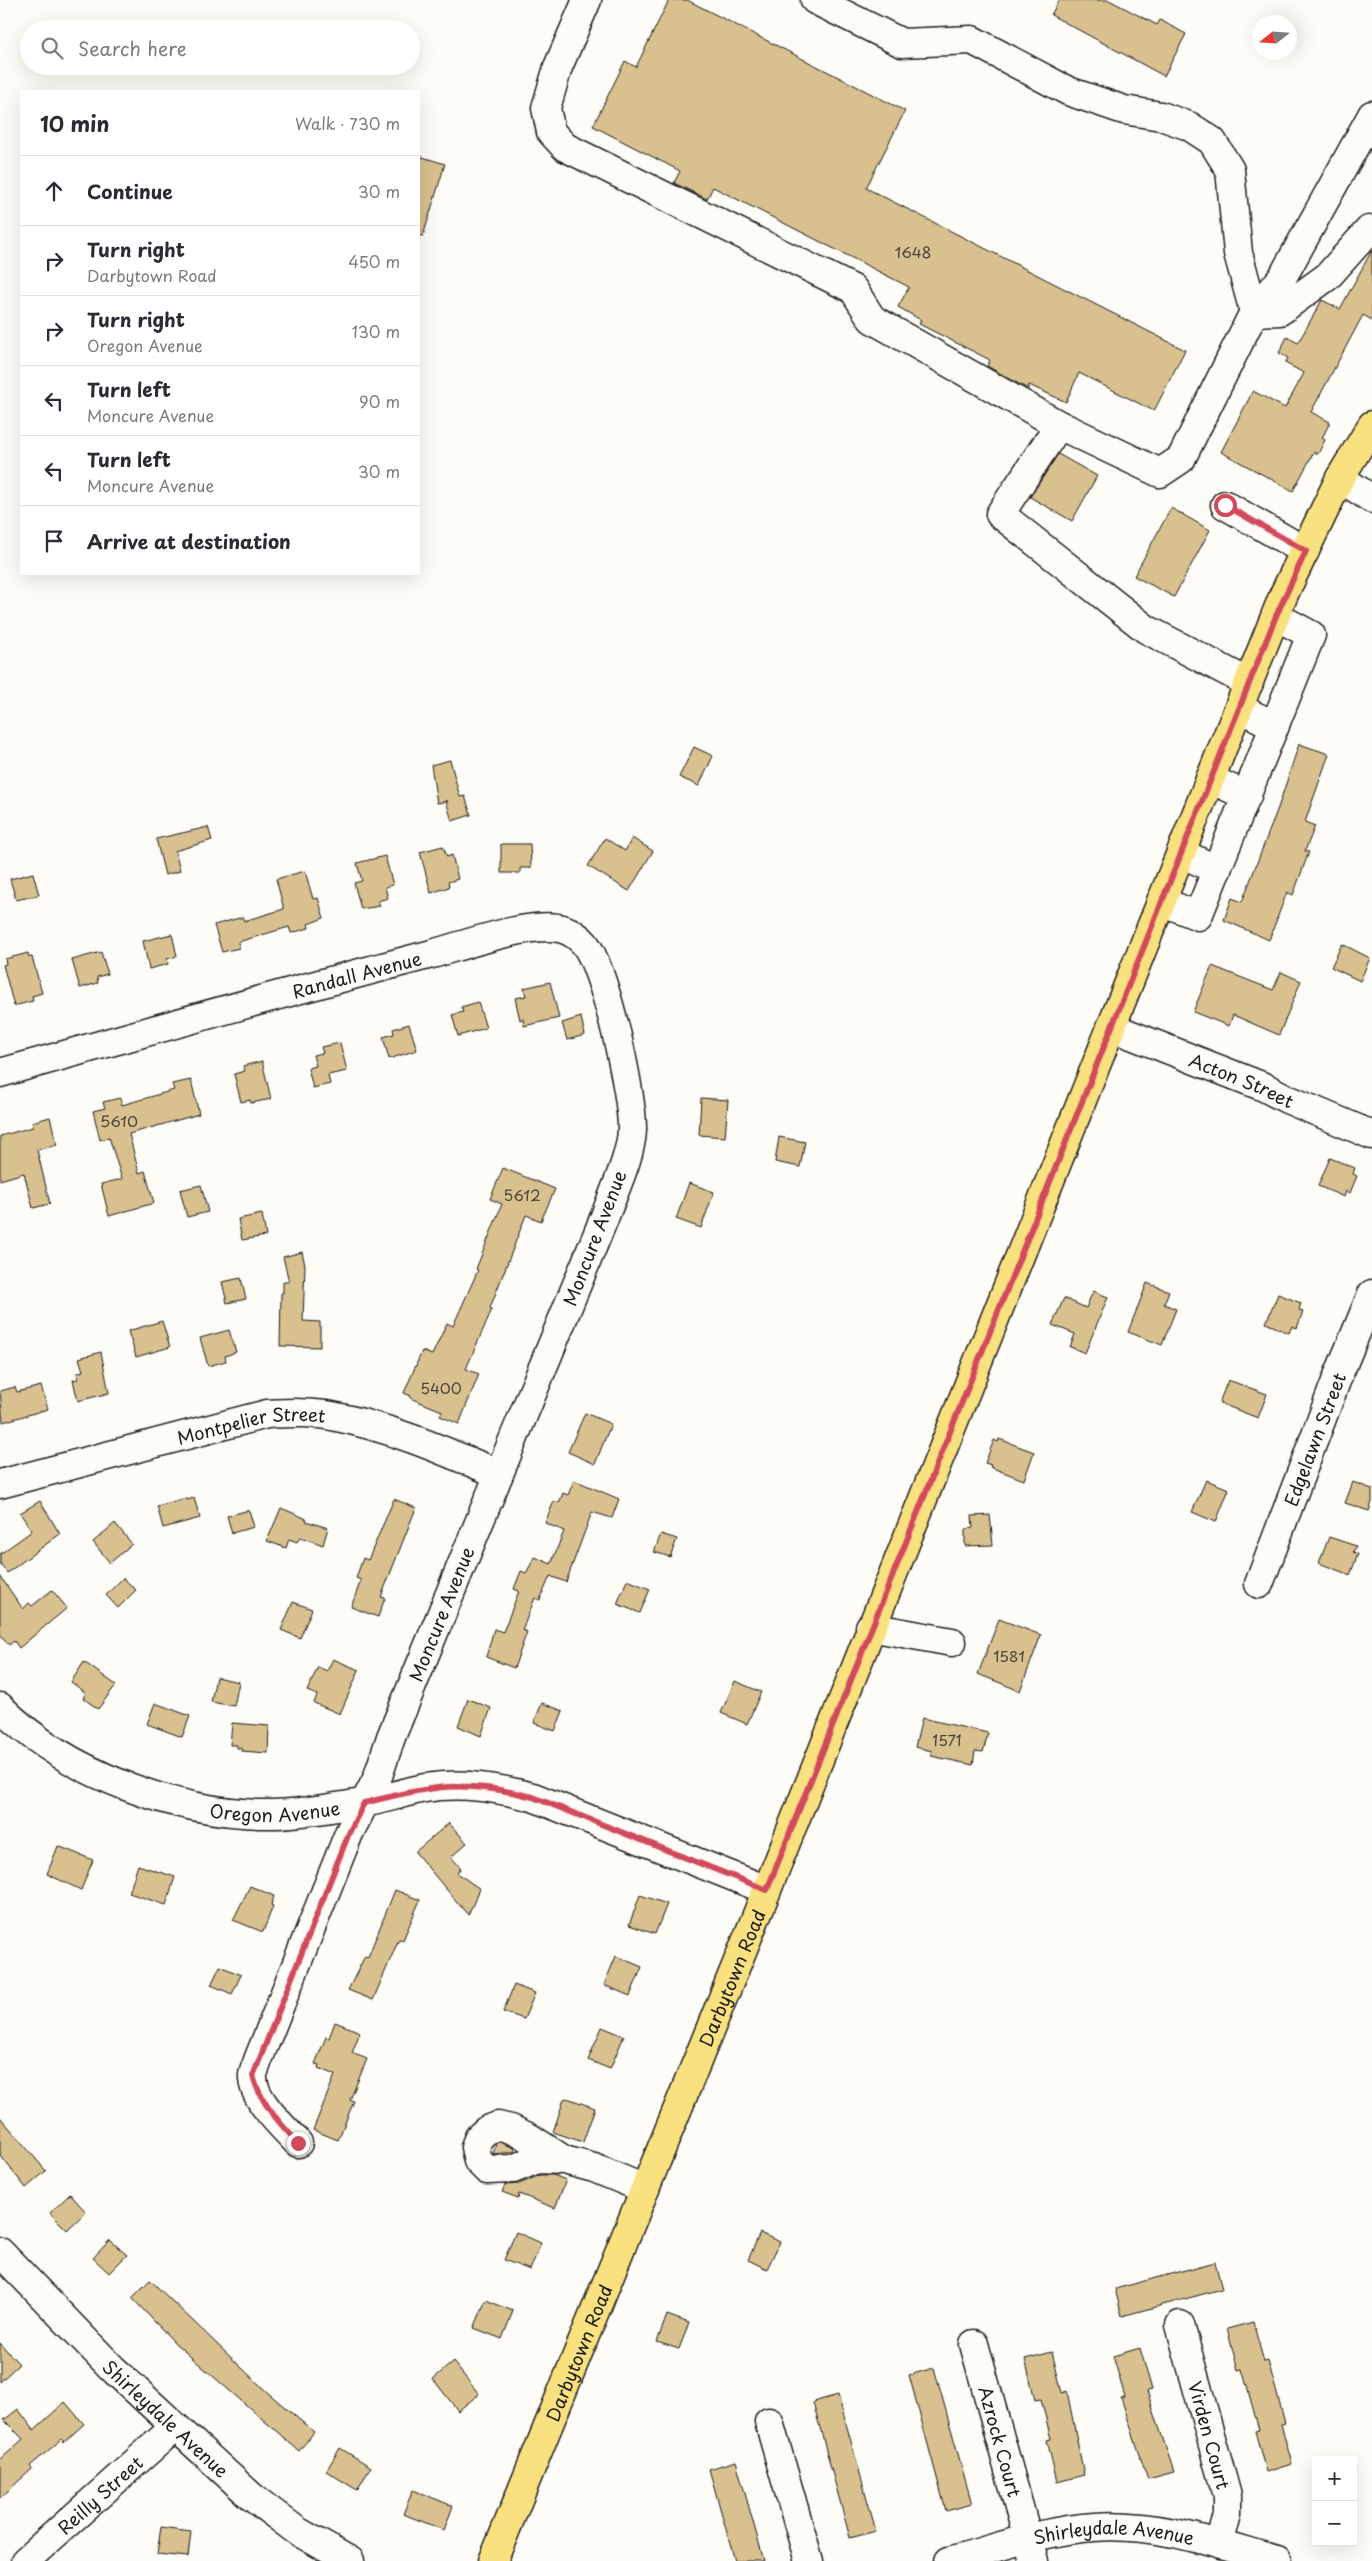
<!DOCTYPE html>
<meta charset="utf-8">
<style>
body{margin:0;font-family:"Playpen Sans",sans-serif;background:#f2f2f3;color:#2b2b33}
.controls{position:absolute;right:15px;bottom:15px;display:grid;overflow:hidden;border-radius:0px;box-shadow:0 5px 20px #0002}
.controls button{width:45px;height:45px;display:grid;place-items:center;padding:0;border:0;border-bottom:1px solid #e1e1e2;background:#fff;color:#2b2b33;font:25px sans-serif}
.compass{position:absolute;left:1252px;top:15px;width:45px;height:45px;border-radius:50%;background:#fff;box-shadow:0 5px 20px #0002;rotate:253deg}
.stop{position:absolute;width:15px;height:15px;margin:-11px;border:4px solid #d1495b;border-radius:50%;background:#fff}
.stop.end{background:#d1495b;border-color:#fff;box-shadow:0 1px 5px #0008}
.list{margin:0;padding:0;list-style:none}
h2{display:flex;justify-content:space-between;align-items:center;height:65px;margin:0;padding:0 20px;font-size:21px}
h2 small{font-size:16px;font-weight:400;color:#7c7c81}
.list li{display:grid;grid-template-columns:32px 1fr auto;gap:15px;align-items:center;box-sizing:border-box;height:70px;padding:0 20px;border-top:1px solid #e1e1e2}
.list b{display:block;font-size:19px;white-space:nowrap}
.list p{margin:0;font-size:16px;white-space:nowrap;color:#7c7c81}
.list em{font-size:16px;font-style:normal;color:#7c7c81}
.icon{flex:none;width:28px;height:28px;fill:none;stroke:currentColor;stroke-width:2;stroke-linecap:round;stroke-linejoin:round}
.map{position:relative;flex:none;width:1372px;height:2561px;overflow:hidden}
.search{position:absolute;background:#fff;box-shadow:0 5px 20px #0002;left:20px;top:20px;width:400px;height:55px;display:flex;align-items:center;gap:12px;box-sizing:border-box;padding:0 18px;border-radius:28px;color:#7c7c81;font-size:19px}
.panel{position:absolute;background:#fff;box-shadow:0 5px 20px #0002;left:20px;top:90px;width:400px;height:485px;border-radius:0px}
.map>svg:first-child{display:block}
.building{fill:#d8c08f;stroke:#1c1c1c}
.lines{fill:none;stroke-linecap:round;stroke-linejoin:round}
.minor-casing{stroke:#1c1c1c;stroke-width:31}
.major-casing{stroke:#1c1c1c;stroke-width:31}
.minor{stroke:#fdfcf7;stroke-width:28}
.major{stroke:#fae180;stroke-width:28}
.route{stroke:#d1495b;stroke-width:6}
.labels{text-anchor:middle;dominant-baseline:central;stroke-width:4;stroke-linejoin:round;paint-order:stroke}
.number-label{font-size:15px;fill:#4b4539}
.street-label{font-size:18px;fill:#1c1c1c;stroke:#fdfcf7}
</style>
<div class="map">
<svg width="1372" height="2561" viewBox="0 0 1372 2561">
<rect width="100%" height="100%" fill="#fdfcf7"/>
<filter id="ink" filterUnits="userSpaceOnUse"><feTurbulence type="fractalNoise" baseFrequency=".02" numOctaves="2"/><feDisplacementMap in="SourceGraphic" scale="10" xChannelSelector="R" yChannelSelector="G"/><feConvolveMatrix kernelMatrix="1 2 1 2 8 2 1 2 1" color-interpolation-filters="sRGB"/></filter>
<g filter="url(#ink)">
<path class="building" d="M669,0h18l218,111 -39,77 319,162 -31,61 -75,-38 -13,29 -37,-17 -1,4 -41,-23 3,-6 -71,-36 2,-4 -23,-13 11,-20 -196,-100 -6,12 -33,-16 6,-12 -87,-45 32,-65 11,6z
M1059,0h50l48,25 3,-5 26,14 -22,42 -113,-61z
M419,156l26,8 -22,72 -4,-1z
M1372,250v70l-9,-5 -52,97 19,10 -8,16 3,2 -7,14 -4,-2 -21,39 -72,-39 32,-61 32,17 19,-35 -19,-10 3,-5 -9,-5 8,-16 11,6 24,-43 18,9z
M1058,454l39,22 -25,45 -42,-24z
M1171,508l39,22 -36,67 -40,-21z
M1299,744l30,10 -24,68 10,4 -10,25 4,1 -16,43 -6,-3 -18,48 -45,-20 8,-22 10,4 36,-94z
M694,747l19,9 -14,30 -20,-9z
M450,760l10,37 5,-1 6,19 -19,6 -6,-20h2l-11,2 -6,-38z
M208,827l4,13 -37,11 5,20 -15,4 -9,-36z
M605,838l20,13 7,-13 21,13 -24,40 -41,-25z
M501,844h29l1,24h-11v5h-19z
M443,846l4,11 5,-2 6,24 -10,3 1,5 -18,6 -11,-41z
M385,856l8,29 -8,2 3,11 -10,3 2,5 -19,3 -7,-26 8,-2 -5,-18z
M305,871l8,28 5,-1 6,20 -16,6 1,4 -18,5 -2,-6 -51,15 1,6 -17,4 -8,-27 29,-8 1,4 40,-12 -8,-30z
M33,873l6,22 -23,5 -6,-21z
M172,934l5,22 -10,3 1,5 -19,5 -6,-28z
M1342,944l28,14 -10,23 -29,-14z
M101,952l7,22 -11,3 1,6 -18,5 -8,-28z
M28,953l1,4h3l10,36 -10,3 1,5 -19,5 -11,-41 3,-1 -1,-5z
M1212,966l61,24 8,-18 20,9 -22,54 -46,-20 -4,11 -36,-14z
M550,982l9,36 -35,8 -1,-7 -3,1 -5,-22 11,-2 -2,-8z
M478,1002l8,26 -28,8 -6,-21 11,-3 -2,-5z
M581,1017l4,18 -18,5 -5,-17z
M409,1024l8,26 -28,9 -6,-22 11,-3 -1,-5z
M340,1043l7,28 -19,4 2,9 -17,4 -5,-20 8,-2 -3,-11 10,-2 -2,-6z
M262,1061l9,38 -20,4 -1,-3 -9,2 -7,-28 11,-3 -2,-5z
M191,1080l8,34 -70,20 10,39 6,-2 9,32 -45,13 -8,-32 21,-5 -13,-42 -9,3 -7,-29 12,-3 -2,-6 17,-4 2,7 52,-15 -2,-6z
M701,1098l27,2 -3,37 -26,-2z
M50,1117l7,28 -20,5 13,54 -17,4 -9,-35 -24,7v-44l33,-9 -1,-5z
M779,1137l26,5 -5,25 -25,-5z
M1330,1158l25,10 -2,6 4,2 -7,17 -4,-2 -2,6 -26,-11z
M503,1168l52,21 -14,32 -15,-6 -36,93 2,1 -26,60 13,5 -20,50 -19,-8 2,-5 -32,-13 1,-2 -7,-3 18,-42 10,4 15,-32 6,3 25,-56 -2,-1 26,-65 -12,-5z
M689,1183l25,9 -13,36 -25,-9z
M201,1185l7,27 -21,5 -7,-27z
M262,1214l4,22 -24,4 -4,-21z
M302,1252l3,13 -2,56 17,1v25l-40,-1 1,-53h2v-11h6l-6,-25z
M241,1278l5,21 -19,4 -5,-21z
M1147,1283l22,8 -5,13 12,5 -14,36 -34,-13z
M1093,1291l15,6 -23,56 -15,-6 5,-13 -23,-9 12,-27 22,10z
M1278,1294l23,9 -2,7 4,2 -6,16 -5,-2 -3,7 -23,-10z
M162,1321l8,26 -34,10 -8,-26z
M229,1330l7,22 -11,4 1,5 -18,5 -8,-28z
M101,1352l8,41 -31,8 -5,-21 5,-1 -1,-6 6,-2 -4,-13z
M1228,1380l39,14 -9,24 -39,-15z
M41,1386l7,23 -45,13 -3,-31 15,-4 2,5z
M585,1413l26,11 -16,40 -27,-12z
M999,1439l35,13 -10,28 -34,-13 1,-2 -6,-2 9,-23 4,2z
M574,1480l45,19 -7,19 -20,-6 -26,70 -16,-6 -10,24 -5,-2 -13,32 5,2 -13,36 -28,-11 8,-28 9,3 16,-41 -5,-2 7,-18 5,2 9,-16 16,7 13,-33 -19,-8 9,-22 5,2 4,-10 5,2z
M1206,1480l23,9 -13,33 -24,-10z
M1353,1482l19,7v13l-3,9 -24,-8z
M186,1498l1,2 7,-2 6,20 -37,10 -6,-22z
M394,1499l22,9 -35,89 4,1 -7,19 -27,-10 10,-27 -5,-2 7,-20 5,2z
M40,1501l20,33 -53,39 -7,-10v-9l32,-23 -12,-18z
M281,1508l26,11 -1,2 22,7 -5,17 -23,-8 -3,5 -8,-3 -3,9 -19,-7z
M249,1510l5,17 -22,6 -5,-17z
M990,1515l3,30 -28,1v-17l8,-1 -1,-12z
M115,1523l17,21 -22,19 -17,-21z
M661,1534l16,5 -7,18 -16,-5z
M1329,1537l27,9 -3,6 5,2 -8,21 -31,-12z
M0,1576l23,33 6,-6 3,3 20,-16 15,18 -48,40 -5,-7 -5,4 -9,-11z
M123,1578l13,12 -18,18 -12,-13z
M627,1580l23,9 -10,24 -23,-9z
M293,1602l19,7 -12,29 -19,-8z
M999,1619l42,16 -21,56 -42,-17z
M333,1659l26,11 -19,44 -26,-11 3,-8 -10,-4 11,-24 9,4z
M84,1662l32,23 -18,24 -15,-11 3,-5 -15,-11z
M216,1677l23,5 -5,24 -23,-4z
M735,1681l26,11 -14,32 -26,-11z
M468,1699l23,9 -10,28 -23,-10z
M155,1703l35,13 -8,21 -35,-13z
M542,1703l21,8 -8,20 -21,-8z
M922,1718l66,15 -5,19 -8,-1 -2,14 -42,-9 1,-5 -17,-4z
M232,1723l37,3 -1,27 -27,-2v-3h-4v-3h-7z
M449,1823l18,20 -16,14 10,11 -4,5 23,16 -12,26 -53,-63z
M58,1846l35,14 -12,30 -34,-16z
M138,1865l37,12 -9,28 -37,-12z
M250,1886l24,10 -3,9 2,1 -10,26 -30,-12z
M395,1890l25,10 -17,40 -4,-1 -26,61 -25,-10 17,-34 3,1z
M640,1895l27,9 -12,30 -26,-9z
M616,1956l26,11 -12,29 -26,-11z
M220,1966l21,9 -9,19 -21,-9z
M514,1985l21,8 -11,26 -21,-7z
M335,2022l25,10 -8,21 15,6 -17,41 4,1 -16,39 -25,-10 22,-55 -17,-7 1,-3 -4,-1 11,-27 3,1z
M602,2027l22,9 -14,33 -22,-9z
M567,2098l28,10 -12,34 -30,-10 11,-33z
M0,2117l46,54 -20,17 -26,-33z
M499,2142l16,6 -1,4 -21,2 3,-11z
M540,2175h13l13,5 -11,28 -36,-14 -1,4 -16,-6 3,-7 14,-1z
M70,2194l16,18 -19,18 -17,-17z
M516,2232l25,11 -11,27 -26,-10z
M760,2233l20,9 -13,27 -19,-9z
M110,2240l17,15 -18,18 -16,-15z
M1215,2262l7,27 -100,27 -7,-27z
M150,2280l117,112 47,40 -15,19 -123,-107 -44,-46z
M486,2300l27,11 -11,28 -28,-11z
M667,2315l22,8 -10,26 -22,-7z
M1253,2322l11,40 4,-1 17,62 -4,1 11,40 -26,8 -11,-41 4,-1 -17,-61 -4,1 -11,-41z
M0,2343l19,21 -19,18z
M1140,2348l12,42 -5,1 27,81 -26,7 -27,-81 4,-1 -12,-41z
M1052,2352l10,41 5,-2 17,84 -27,7 -10,-42 4,-1 -10,-40 -6,1 -10,-41z
M453,2362l26,32 -21,17 -25,-32z
M934,2368l38,136 -26,7 -37,-136z
M838,2395l38,136 -26,7 -37,-136z
M65,2402l19,22 -20,18 -2,-3 -32,27 2,3 -32,29v-38l23,-21 -19,-19 14,-11 16,21z
M340,2448l31,19 -14,23 -31,-19z
M736,2461l28,100h-29l-26,-92z
M413,2490l40,16 -9,24 -41,-16z
M161,2527l30,4 -3,26 -31,-3z"/>
<g class="lines">
<g class="minor-casing">
<g id="minor">
<path d="M587,0l-29,67 -12,41 5,24 14,15 288,142 19,30 187,106 -59,89 146,115 103,54"/>
<path d="M815,0l87,43 70,-3 96,51 56,19 37,6 28,10 23,15 18,29 8,83 16,59"/>
<path d="M1254,312l28,-34 90,-163"/>
<path d="M1059,425l101,48 21,-14 73,-147 26,-1 48,-35 41,-46 3,2"/>
<path d="M1340,478l32,21"/>
<path d="M1225,505l80,46"/>
<path d="M1239,708l36,18"/>
<path d="M1210,779l37,17"/>
<path d="M1181,853l36,17"/>
<path d="M1161,901l37,15 113,-281 -35,-19"/>
<path id="s1" d="M1111,1027l153,60 23,12 85,36"/>
<path id="s2" d="M0,1073c144,-40 288,-82 432,-119 32,-9 102,-34 131,-25 9,3 17,9 22,15 20,25 48,152 47,186 -1,26 -18,61 -27,86l-214,521 -14,42 -28,54 -91,227c-1,4 -4,10 -5,15 -2,23 30,52 45,68"/>
<path id="s3" d="M0,1484l267,-70c22,-1 44,-2 65,2 58,11 113,35 167,58"/>
<path id="s4" d="M1259,1584l79,-208 34,-82"/>
<path d="M870,1627l82,15"/>
<path id="s5" d="M0,1707c66,67 179,108 272,107 30,0 61,-7 90,-11 21,-3 42,-11 63,-15 37,-6 72,0 108,9l234,93"/>
<path d="M564,2160l-27,-1 -24,10 -26,1 -9,-9 -3,-14 4,-10 8,-7 11,-4 13,3 19,9 34,22 30,8 51,21"/>
<path id="s6" d="M0,2252l113,117 139,128 45,34 53,30"/>
<path id="s7" d="M1180,2325l47,171v18l-8,31"/>
<path id="s8" d="M974,2344l60,217"/>
<path d="M769,2422l40,139"/>
<path id="s9" d="M25,2561l150,-134"/>
<path id="s10" d="M949,2561c48,-13 96,-31 145,-34 63,-5 123,17 183,34"/>
</g>
</g>
<g class="major-casing">
<g id="major">
<path id="s11" d="M493,2561l274,-671 517,-1296 56,-116 32,-53"/>
</g>
</g>
<use href="#minor" class="minor"/>
<use href="#major" class="major"/>
</g>
</g>
<g class="lines" filter="url(#ink)">
<path class="route" d="M298,2143c-19,-21 -37,-39 -45,-67l96,-243 15,-30c69,-17 99,-24 169,-6l234,93 509,-1274 30,-65 -81,-46"/>
</g>
<g class="labels">
<g class="number-label">
<text x="913" y="251">1648</text>
<text x="119" y="1120">5610</text>
<text x="522" y="1194">5612</text>
<text x="441" y="1387">5400</text>
<text x="1009" y="1655">1581</text>
<text x="947" y="1739">1571</text>
</g>
<g class="street-label">
<text stroke="none"><textPath href="#s2" startOffset="370">Randall Avenue</textPath></text>
<text stroke="none"><textPath href="#s1" startOffset="141">Acton Street</textPath></text>
<text transform="translate(594 1238) rotate(-69)">Moncure Avenue</text>
<text stroke="none"><textPath href="#s3" startOffset="259">Montpelier Street</textPath></text>
<text stroke="none"><textPath href="#s4" startOffset="155">Edgelawn Street</textPath></text>
<text transform="translate(441 1614) rotate(-68)">Moncure Avenue</text>
<text stroke="none"><textPath href="#s5" startOffset="302">Oregon Avenue</textPath></text>
<text stroke="none"><textPath href="#s11" startOffset="630">Darbytown Road</textPath></text>
<text stroke="none"><textPath href="#s11" startOffset="225">Darbytown Road</textPath></text>
<text stroke="none"><textPath href="#s6" startOffset="235">Shirleydale Avenue</textPath></text>
<text stroke="none"><textPath href="#s7" startOffset="114">Virden Court</textPath></text>
<text stroke="none"><textPath href="#s8" startOffset="101">Azrock Court</textPath></text>
<text stroke="none"><textPath href="#s9" startOffset="100">Reilly Street</textPath></text>
<text stroke="none"><textPath href="#s10" startOffset="169">Shirleydale Avenue</textPath></text>
</g>
</g>
</svg>
<div class="controls">
<button>+</button>
<button>−</button>
</div>
<svg class="compass" viewBox="-18 -18 36 36"><path d="M0-13l5 13h-10z" fill="#e53935"/><path d="M0 13l5-13h-10z" fill="#7c7c81"/></svg>
<div class="stop" style="left:1225px;top:505px"></div>
<div class="stop end" style="left:298px;top:2143px"></div>
<div class="search"><svg class="icon" aria-label="search" viewBox="0 0 24 24"><circle cx="10" cy="10" r="6"/><path d="M15 15l6 6"/></svg>Search here</div>
<section class="panel">
<h2>10 min<small>Walk · 730 m</small></h2>
<ul class="list">
<li><svg class="icon" aria-label="ahead" viewBox="0 0 24 24"><path d="M12 20V5M6 11l6-6 6 6"/></svg><div><b>Continue</b></div><em>30 m</em></li>
<li><svg class="icon" aria-label="right" viewBox="0 0 24 24"><path d="M7 20v-9h11M14 6l5 5-5 5"/></svg><div><b>Turn right</b><p>Darbytown Road</p></div><em>450 m</em></li>
<li><svg class="icon" aria-label="right" viewBox="0 0 24 24"><path d="M7 20v-9h11M14 6l5 5-5 5"/></svg><div><b>Turn right</b><p>Oregon Avenue</p></div><em>130 m</em></li>
<li><svg class="icon" aria-label="left" viewBox="0 0 24 24"><path d="M17 20v-9H6M10 6l-5 5 5 5"/></svg><div><b>Turn left</b><p>Moncure Avenue</p></div><em>90 m</em></li>
<li><svg class="icon" aria-label="left" viewBox="0 0 24 24"><path d="M17 20v-9H6M10 6l-5 5 5 5"/></svg><div><b>Turn left</b><p>Moncure Avenue</p></div><em>30 m</em></li>
<li><svg class="icon" aria-label="arrive" viewBox="0 0 24 24"><path d="M6 21V4h12l-3 4 3 4H6"/></svg><div><b>Arrive at destination</b></div></li>
</ul>
</section>
</div>
